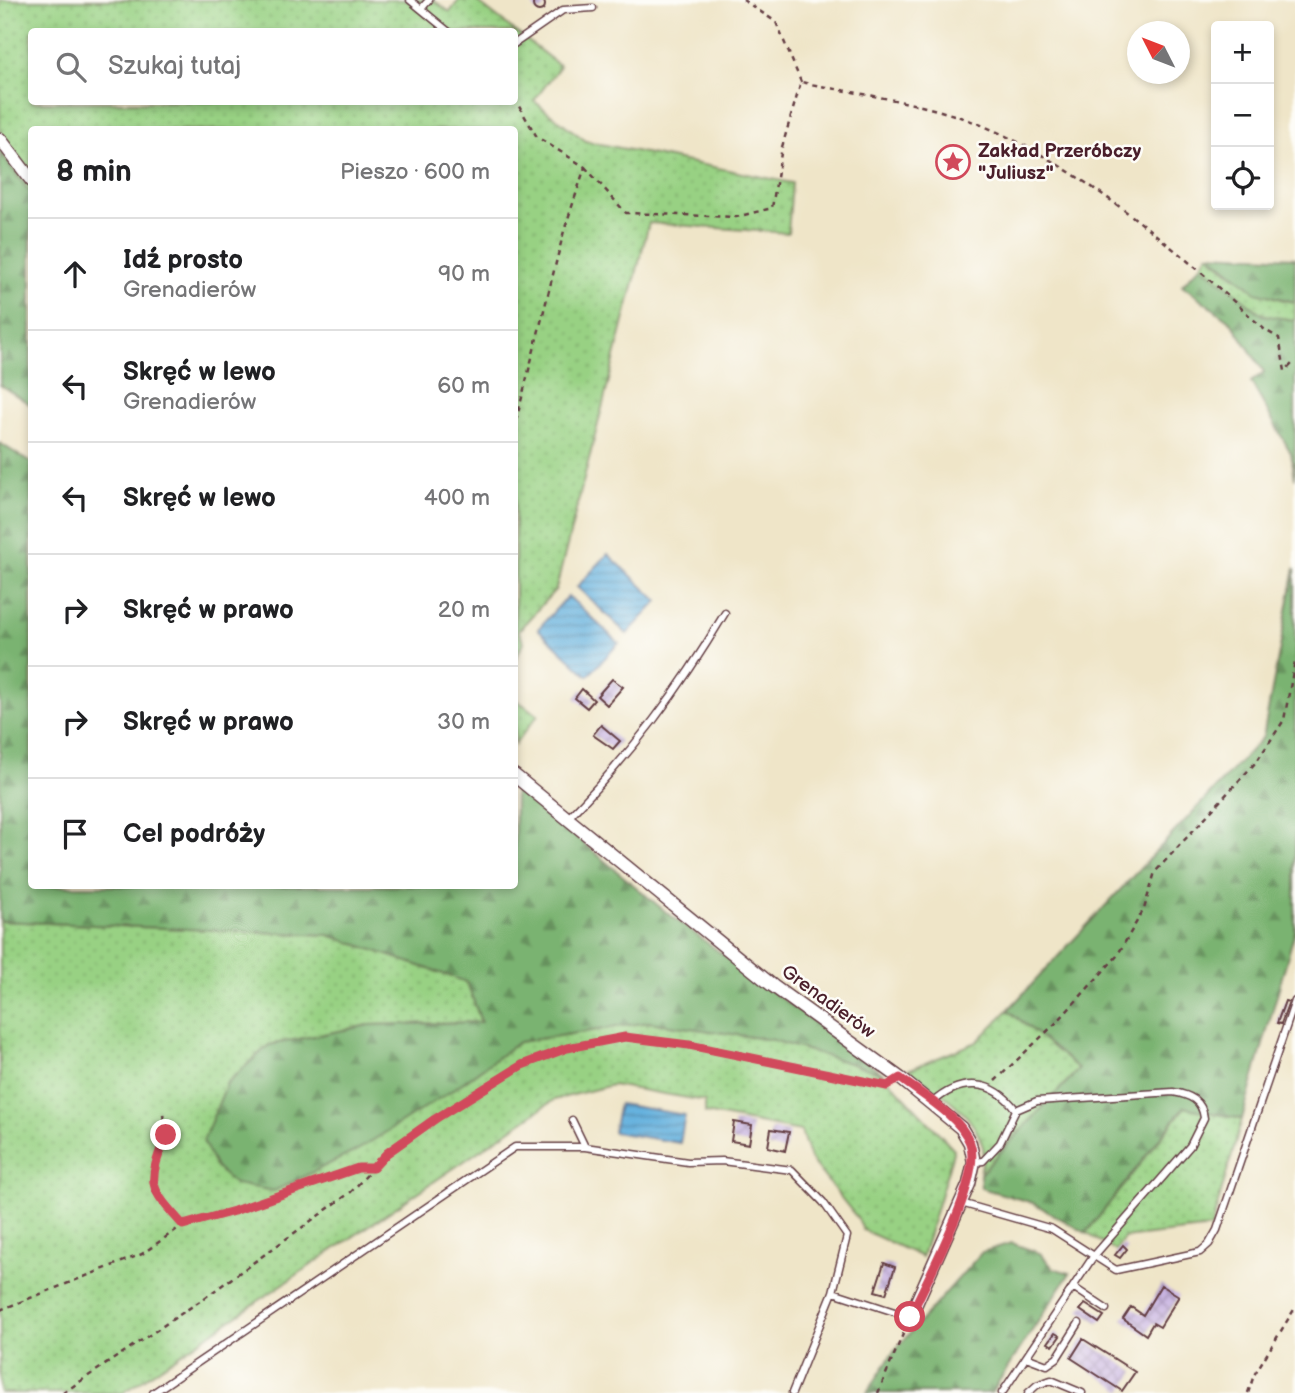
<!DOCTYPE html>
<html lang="pl">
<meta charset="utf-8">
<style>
body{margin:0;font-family:"Balsamiq Sans",sans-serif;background:#f6f6f6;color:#202124}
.controls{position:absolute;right:21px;top:21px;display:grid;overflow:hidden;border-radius:7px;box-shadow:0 4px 10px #0003}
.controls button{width:63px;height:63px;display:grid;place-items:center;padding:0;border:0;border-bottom:2px solid #e0e0e0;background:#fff;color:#202124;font:35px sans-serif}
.compass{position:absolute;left:1127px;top:21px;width:63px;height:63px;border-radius:50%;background:#fff;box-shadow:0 4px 10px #0003;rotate:312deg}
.stop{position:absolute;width:21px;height:21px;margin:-16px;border:5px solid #d1495b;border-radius:50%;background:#fff}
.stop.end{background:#d1495b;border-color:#fff;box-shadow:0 2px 7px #0008}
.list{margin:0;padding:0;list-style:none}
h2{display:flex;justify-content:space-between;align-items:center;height:91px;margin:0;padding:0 28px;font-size:30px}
h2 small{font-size:23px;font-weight:400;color:#757577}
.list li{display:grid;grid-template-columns:46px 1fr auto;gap:21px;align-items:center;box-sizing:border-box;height:112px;padding:0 28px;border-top:2px solid #e0e0e0}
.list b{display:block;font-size:26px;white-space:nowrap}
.list p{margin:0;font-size:23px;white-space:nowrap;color:#757577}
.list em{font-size:23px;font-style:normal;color:#757577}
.icon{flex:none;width:38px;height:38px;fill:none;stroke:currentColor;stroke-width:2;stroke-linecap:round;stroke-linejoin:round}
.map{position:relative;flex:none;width:1295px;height:1393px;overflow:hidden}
.search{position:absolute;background:#fff;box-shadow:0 4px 10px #0003;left:28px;top:28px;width:490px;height:77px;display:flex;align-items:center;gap:18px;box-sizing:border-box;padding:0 24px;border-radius:7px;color:#757577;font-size:26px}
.panel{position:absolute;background:#fff;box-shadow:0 4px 10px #0003;left:28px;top:126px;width:490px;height:763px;border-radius:7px}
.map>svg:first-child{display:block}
.grass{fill:url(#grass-dots);stroke:#717857;stroke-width:2;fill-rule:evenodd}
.forest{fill:url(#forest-firs);stroke:#62694e;stroke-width:2}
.water{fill:url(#water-rules);stroke:#576884;stroke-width:2}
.building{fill:url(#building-cross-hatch)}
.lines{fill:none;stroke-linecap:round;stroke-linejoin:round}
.lane-casing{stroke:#633d43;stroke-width:9}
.street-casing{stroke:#633d43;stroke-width:15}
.path{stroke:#633d43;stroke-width:2.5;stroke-dasharray:5 5;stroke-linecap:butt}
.lane{stroke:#fff;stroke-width:6}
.street{stroke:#fff;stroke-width:12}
.route{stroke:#d1495b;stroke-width:9}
.labels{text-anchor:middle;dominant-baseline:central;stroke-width:5;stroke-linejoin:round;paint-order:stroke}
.poi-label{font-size:19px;font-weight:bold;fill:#4a1f2b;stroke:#fdfcf7;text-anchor:start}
.street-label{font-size:19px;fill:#4a1f2b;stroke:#fdfcf7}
</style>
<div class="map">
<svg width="1295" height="1393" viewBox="0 0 1295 1393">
<defs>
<pattern id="grass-dots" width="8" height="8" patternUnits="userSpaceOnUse" patternTransform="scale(1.75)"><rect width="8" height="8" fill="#98d183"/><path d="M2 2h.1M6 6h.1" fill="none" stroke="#84b371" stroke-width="1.8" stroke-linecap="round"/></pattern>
<pattern id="forest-firs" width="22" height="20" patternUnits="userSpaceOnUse" patternTransform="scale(1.75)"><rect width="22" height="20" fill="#7ab371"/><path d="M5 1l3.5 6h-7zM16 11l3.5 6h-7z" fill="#66915d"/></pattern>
<pattern id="water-rules" width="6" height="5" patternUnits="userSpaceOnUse" patternTransform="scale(1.75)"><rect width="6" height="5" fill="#64b1de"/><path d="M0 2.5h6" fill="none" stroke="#548fb4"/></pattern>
<pattern id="building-cross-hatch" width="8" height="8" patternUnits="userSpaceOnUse" patternTransform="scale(1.75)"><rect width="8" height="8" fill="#c8b3e1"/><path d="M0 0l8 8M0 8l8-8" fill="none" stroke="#a491b7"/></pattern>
</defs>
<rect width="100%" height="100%" fill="#fdfcf7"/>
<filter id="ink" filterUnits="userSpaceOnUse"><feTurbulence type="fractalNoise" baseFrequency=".0143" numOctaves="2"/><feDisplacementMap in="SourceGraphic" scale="14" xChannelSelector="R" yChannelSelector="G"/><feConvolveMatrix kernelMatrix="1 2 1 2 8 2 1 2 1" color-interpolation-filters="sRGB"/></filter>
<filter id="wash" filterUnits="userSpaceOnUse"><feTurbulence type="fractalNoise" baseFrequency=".00686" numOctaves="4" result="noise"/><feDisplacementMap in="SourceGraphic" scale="28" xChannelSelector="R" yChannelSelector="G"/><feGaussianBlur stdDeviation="1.57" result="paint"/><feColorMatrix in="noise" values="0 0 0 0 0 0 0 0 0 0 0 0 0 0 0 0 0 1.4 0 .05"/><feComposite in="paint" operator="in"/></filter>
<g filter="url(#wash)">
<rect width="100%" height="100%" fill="#efe5c8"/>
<path class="grass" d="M0,0h433l17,12 9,-12h16l85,66 -26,35 52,40 206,42 -4,50 -139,-10 -93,366 -38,42 6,11 -9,17 -1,-529h-482l-1,64 -31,-41zM32,32h482v70h-482z
M1209,254c22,22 55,45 86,48v18c-36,5 -70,-34 -94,-55z
M515,699l23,16 -23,29z
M0,921l329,14 138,47 14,40 -112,3 -100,20 -42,38 224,8 68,-49 130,-20 124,18 109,33 72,76 -32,108 -59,-27 -5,-11 -48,-60 -9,-28 -96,-18v-12l-93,-16 -58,15 -431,293h-123z
M1008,1010l71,59 -99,105c1,-8 5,-19 3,-27 -10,-37 -46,-56 -75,-77l69,-28z
M1185,1107l57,12 -31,109 -87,10 -8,13 -30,-18z"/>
<path class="forest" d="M0,153l31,41v211l-31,-20z
M1209,254l86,4v44l-39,-10z
M1201,265l62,50 32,5v159l-4,-26 -40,-71 13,-10 -32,-49 -50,-38z
M0,443l31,20 1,423h482l1,-100 151,126 216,161 -109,-33 -124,-18 -130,20 -68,49 -95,60 -82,40 -39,-7 -19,-16 -13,-27 24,-58 42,-38 100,-20 112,-3 -14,-40 -138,-47 -329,-14z
M1295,568v363l-53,188 -58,-12 -98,126 -53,-30 -52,-15 -1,-14 99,-105 -71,-59 255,-273z
M1011,1243l29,10 13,15 17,5 -79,120h-124l27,-42 88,-99z"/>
<path class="water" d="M608,554l50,47 -31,33 -50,-47z
M568,596l51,47 -31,33 -50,-47z
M619,1104l66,11 -5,28 -67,-11z"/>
<g id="blocks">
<path class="building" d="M533 5a6 6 0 1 1 12 0a6 6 0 1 1-12 0Z
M612,679l11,8 -16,18 -10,-9z
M582,689l12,11 -7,8 -12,-10z
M601,725l19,16 -7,8 -20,-14z
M1285,1001l4,1 -8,22 -4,-1z
M734,1122l18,3 -3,19 -18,-3z
M771,1129l18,3 -4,19 -17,-4z
M1123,1245l4,4 -7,9 -5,-3z
M884,1263l11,4 -9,27 -11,-3z
M1161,1285l18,11 -19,31 -7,-4 -7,12 -23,-16 8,-12 12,8z
M1085,1304l19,12 -5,7 -19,-13z
M1055,1333l5,3 -7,10 -5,-3z
M1083,1339l52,33 -13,19 -51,-33z"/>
</g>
</g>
<g filter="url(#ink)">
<use href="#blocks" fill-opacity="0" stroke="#633d43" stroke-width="2"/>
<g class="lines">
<g class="lane-casing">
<path id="lane" d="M410,0l39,32
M421,9l8,-9
M514,44l49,-34 30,-2
M568,818c65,-66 110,-126 157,-205
M932,1103c29,-26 61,-24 84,7l-16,33 -17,18 -9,1
M572,1120l13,27 103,15 34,-1 70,9 31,32 24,34 -14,56 -41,101
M961,1203l91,26 64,41 84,-18 9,-8 8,-14 78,-229
M1073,1287l33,22
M833,1292l77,25
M1026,1357l21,8 10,-7 22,-35
M153,1393l362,-246h70
M1002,1393l91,-136 97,-111 14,-28c-2,-18 -14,-23 -31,-26l-136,9 -21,9
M1028,1393l9,-8 14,-5 31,13"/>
</g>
<g class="street-casing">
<path id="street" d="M0,139l32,42
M514,775l259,211 127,92 61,50 9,15 4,19 -5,22 -59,133"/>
</g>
<path class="path" d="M743,0l33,22 25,60
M514,98l23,39 48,30 -21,64 -50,198
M585,167l41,46 110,4 36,-9 10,-61 19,-65c51,11 107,18 156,34 109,36 225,137 308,214l14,8 6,33 10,-10
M995,1081l63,-60 59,-65 27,-47 11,-37 102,-111 27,-41 11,-59
M163,1114l3,21 -14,35 3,23 28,32 51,-14 124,-43h15
M0,1310l142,-56 41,-29
M63,1393l140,-94 148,-107 36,-39 48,-34 87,-54 45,-17 58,-11 64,8 199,40
M878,1393l28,-66
M1248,1393l6,-18 41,-67"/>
<use href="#lane" class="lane"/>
<use href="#street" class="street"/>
</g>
</g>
<g class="lines" filter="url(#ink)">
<path class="route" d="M166,1135c-19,50 -18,51 17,90l51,-14 124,-43h15l14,-15 48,-34 87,-54 45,-17 58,-11 64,8 198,41 13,-8c22,17 60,38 70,65 13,35 -44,138 -60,174"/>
</g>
<defs>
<g id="sight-ring" transform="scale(1.75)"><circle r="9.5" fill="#fdfcf7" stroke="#d1495b" stroke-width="1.5"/><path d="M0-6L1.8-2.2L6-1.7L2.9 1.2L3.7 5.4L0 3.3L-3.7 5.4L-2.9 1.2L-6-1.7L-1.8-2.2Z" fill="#d1495b"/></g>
</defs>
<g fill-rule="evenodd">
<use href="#sight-ring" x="953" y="162"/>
</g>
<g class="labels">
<g class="poi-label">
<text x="978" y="151">Zakład Przeróbczy<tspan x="978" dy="22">"Juliusz"</tspan></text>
</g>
<g class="street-label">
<text transform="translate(828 1002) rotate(36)">Grenadierów</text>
</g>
</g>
</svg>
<div class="controls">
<button>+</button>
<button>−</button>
<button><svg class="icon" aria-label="locate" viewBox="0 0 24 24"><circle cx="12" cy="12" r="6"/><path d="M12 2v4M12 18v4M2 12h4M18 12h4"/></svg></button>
</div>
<svg class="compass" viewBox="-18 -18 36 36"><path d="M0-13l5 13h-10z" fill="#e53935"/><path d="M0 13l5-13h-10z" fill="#757577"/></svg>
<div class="stop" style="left:910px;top:1317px"></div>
<div class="stop end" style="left:166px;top:1135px"></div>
<div class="search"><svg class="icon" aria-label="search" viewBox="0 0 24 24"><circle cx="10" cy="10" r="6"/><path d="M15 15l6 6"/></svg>Szukaj tutaj</div>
<section class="panel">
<h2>8 min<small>Pieszo · 600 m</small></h2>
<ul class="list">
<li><svg class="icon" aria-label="ahead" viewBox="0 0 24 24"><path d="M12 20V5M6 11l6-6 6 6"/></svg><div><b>Idź prosto</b><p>Grenadierów</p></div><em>90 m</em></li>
<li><svg class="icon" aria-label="left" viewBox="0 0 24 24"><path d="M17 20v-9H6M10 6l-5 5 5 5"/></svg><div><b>Skręć w lewo</b><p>Grenadierów</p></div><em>60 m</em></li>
<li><svg class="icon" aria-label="left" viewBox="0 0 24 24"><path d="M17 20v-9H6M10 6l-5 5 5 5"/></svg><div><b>Skręć w lewo</b></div><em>400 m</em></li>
<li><svg class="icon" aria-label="right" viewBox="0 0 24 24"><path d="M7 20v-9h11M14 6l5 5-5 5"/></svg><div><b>Skręć w prawo</b></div><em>20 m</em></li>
<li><svg class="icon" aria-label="right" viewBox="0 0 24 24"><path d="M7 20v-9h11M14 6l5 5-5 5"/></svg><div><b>Skręć w prawo</b></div><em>30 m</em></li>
<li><svg class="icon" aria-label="arrive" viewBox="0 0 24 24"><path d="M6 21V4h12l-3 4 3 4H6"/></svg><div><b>Cel podróży</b></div></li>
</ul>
</section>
</div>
